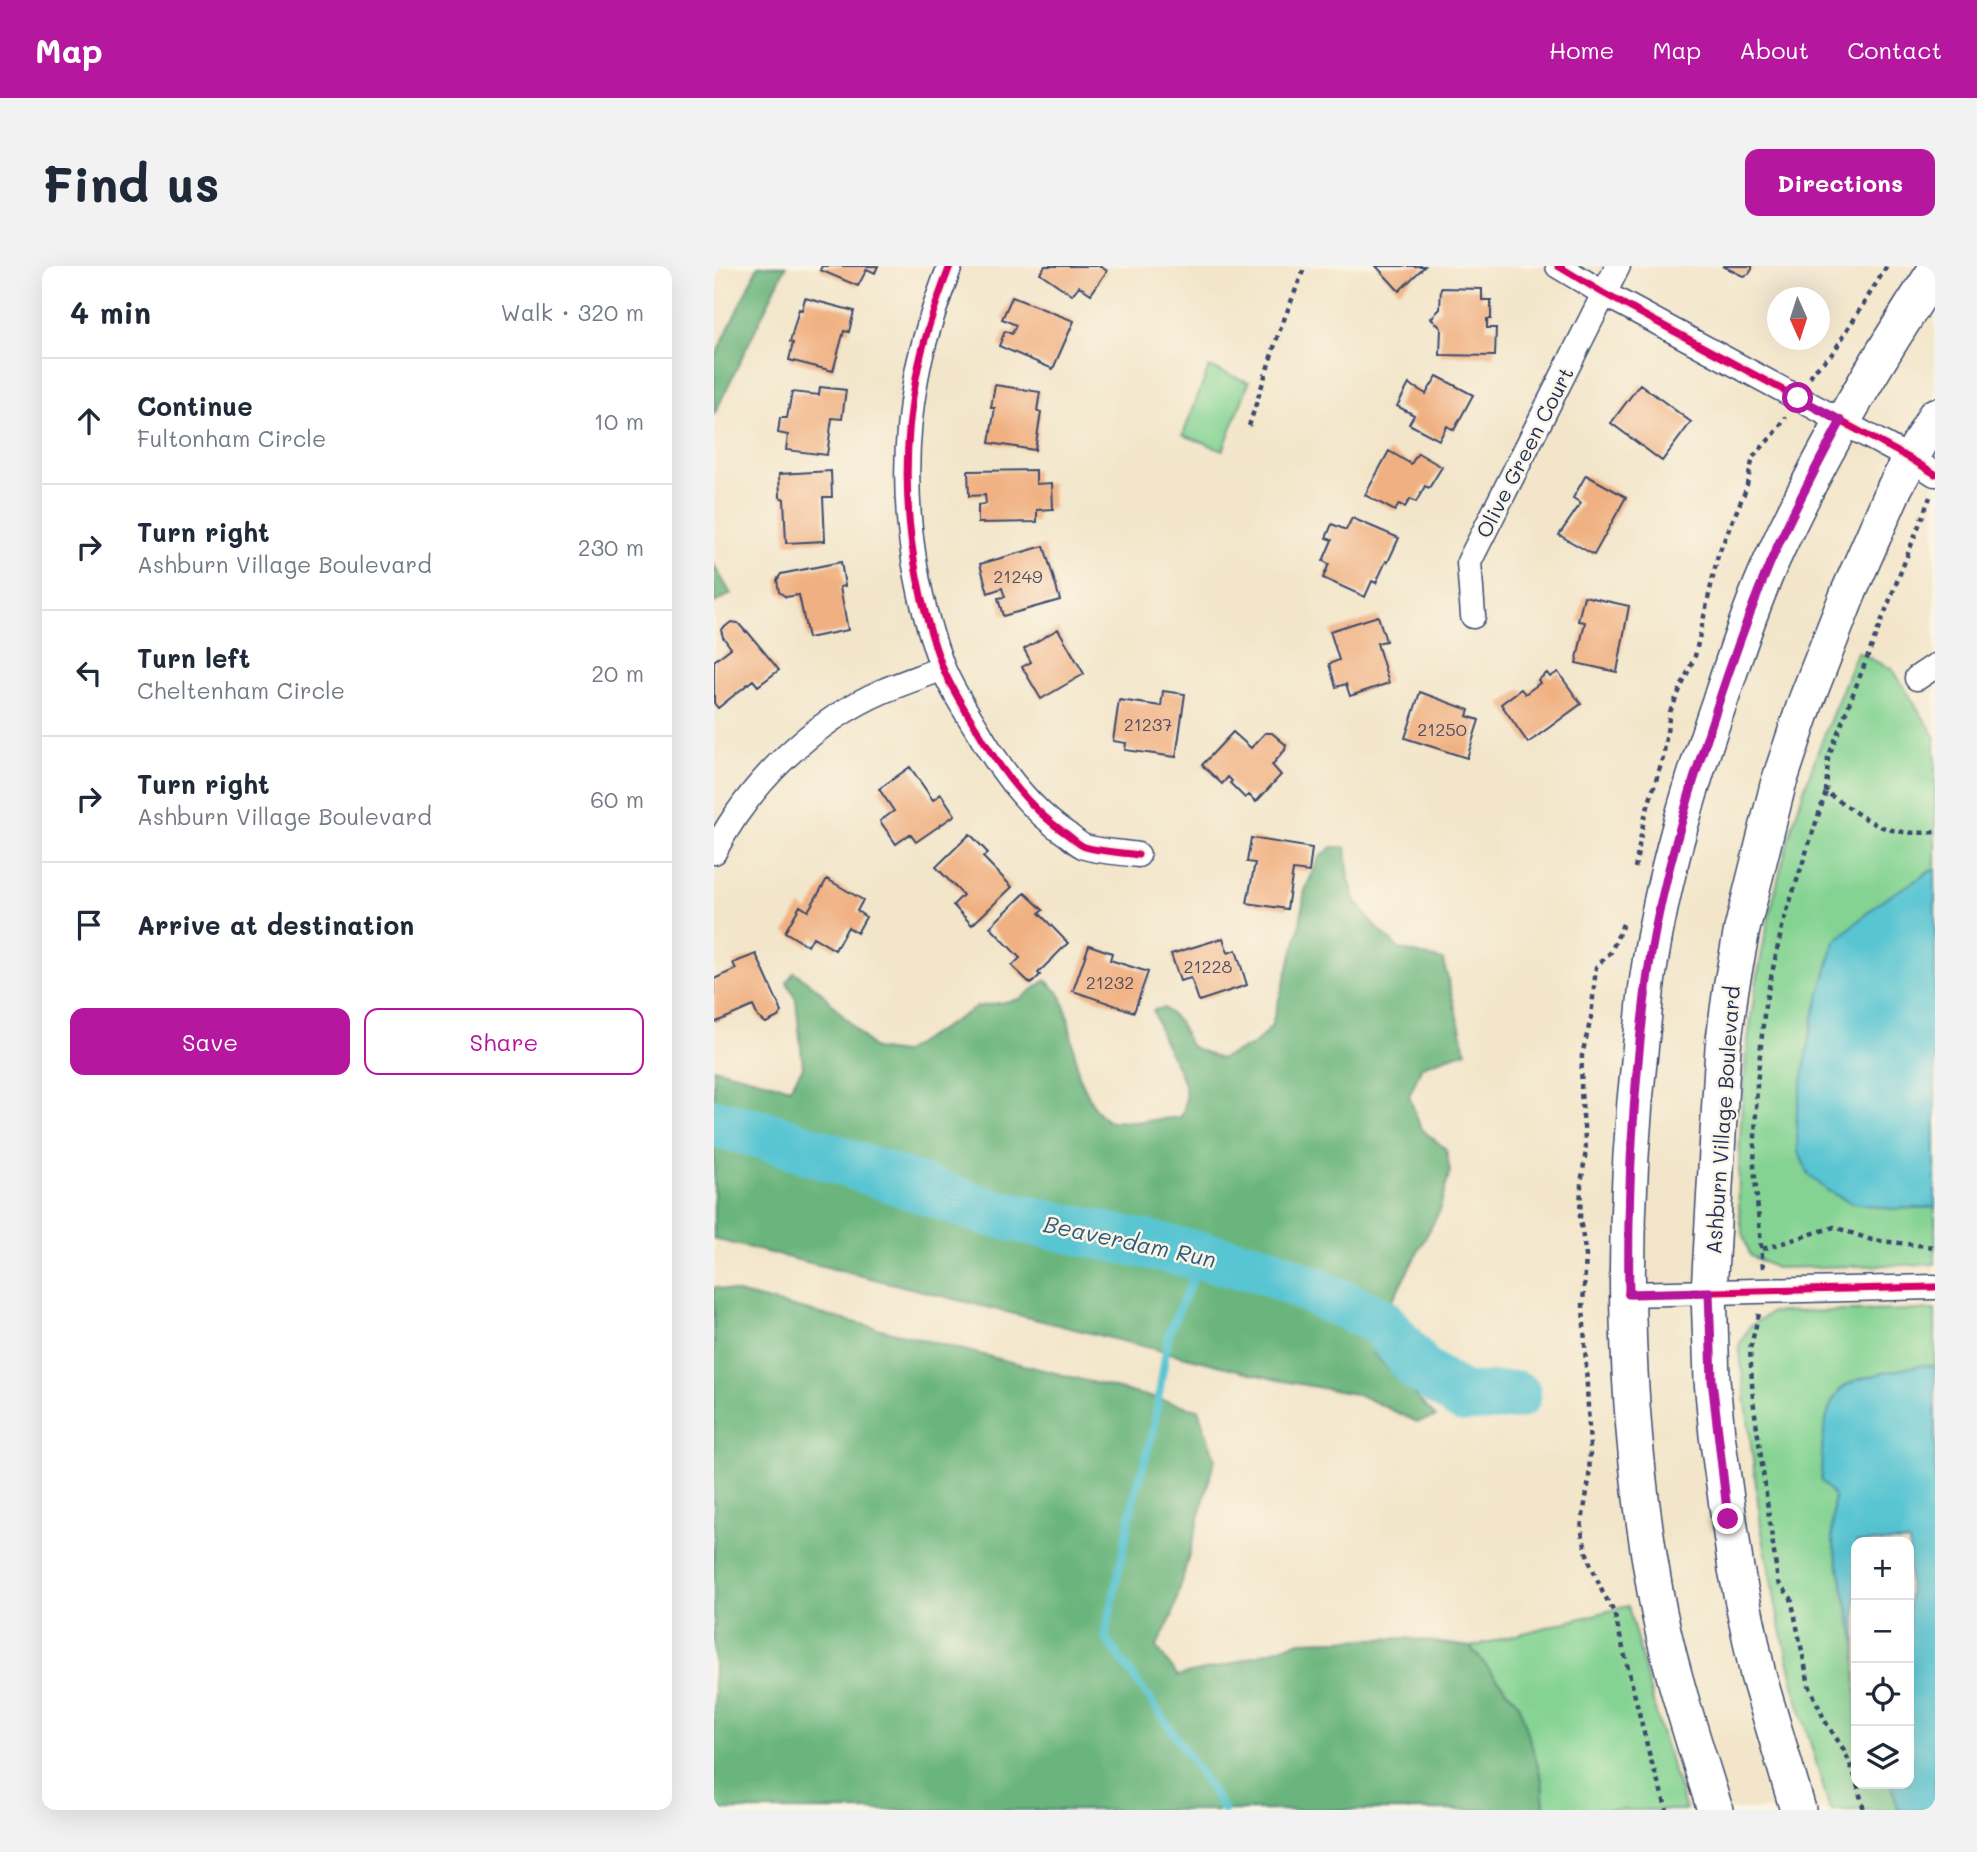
<!DOCTYPE html>
<meta charset="utf-8">
<style>
body{margin:0;font-family:Mali,sans-serif;background:#f2f2f3;color:#1f2937}
.controls{position:absolute;right:21px;bottom:21px;display:grid;overflow:hidden;border-radius:14px;box-shadow:0 7px 28px #0002}
.controls button{width:63px;height:63px;display:grid;place-items:center;padding:0;border:0;border-bottom:2px solid #e0e1e3;background:#fff;color:#1f2937;font:35px sans-serif}
.compass{position:absolute;left:1053px;top:21px;width:63px;height:63px;border-radius:50%;background:#fff;box-shadow:0 7px 28px #0002;rotate:177deg}
.stop{position:absolute;width:21px;height:21px;margin:-16px;border:5px solid #b5179e;border-radius:50%;background:#fff}
.stop.end{background:#b5179e;border-color:#fff;box-shadow:0 2px 7px #0008}
.list{margin:0;padding:0;list-style:none}
h2{display:flex;justify-content:space-between;align-items:center;height:91px;margin:0;padding:0 28px;font-size:30px}
h2 small{font-size:23px;font-weight:400;color:#747a83}
.list li{display:grid;grid-template-columns:46px 1fr auto;gap:21px;align-items:center;box-sizing:border-box;height:126px;padding:0 28px;border-top:2px solid #e0e1e3}
.list b{display:block;font-size:26px;white-space:nowrap}
.list p{margin:0;font-size:23px;white-space:nowrap;color:#747a83}
.list em{font-size:23px;font-style:normal;color:#747a83}
.actions{display:flex;gap:14px;padding:21px 28px}
.actions a{flex:1;padding:16px 0;border:2px solid #b5179e;border-radius:14px;text-align:center;font-size:24px;color:#b5179e}
.actions .main{background:#b5179e;color:#fff}
.icon{flex:none;width:38px;height:38px;fill:none;stroke:currentColor;stroke-width:2;stroke-linecap:round;stroke-linejoin:round}
.map{position:relative;flex:none;width:1221px;height:1544px;overflow:hidden;border-radius:14px}
header{display:flex;align-items:center;gap:42px;box-sizing:border-box;height:98px;padding:0 35px;background:#b5179e;color:#fff}
header strong{font-size:33px}
nav{display:flex;gap:38px;margin-inline-start:auto;font-size:24px}
.intro{display:flex;align-items:center;justify-content:space-between;box-sizing:border-box;height:168px;padding:0 42px}
h1{margin:0;font-size:49px}
.button{padding:18px 32px;border-radius:14px;background:#b5179e;color:#fff;font-size:24px;font-weight:700}
main{display:flex;gap:42px;padding:0 42px}
aside{flex:1;background:#fff;border-radius:14px;box-shadow:0 7px 28px #0002}
.map>svg:first-child{display:block}
.green{fill:#84d393;stroke:#508178;stroke-width:2}
.forest{fill:#6bb57d;stroke:#43726e;stroke-width:2}
.water{fill:#59c5d2;stroke:#3a7a98;stroke-width:2}
.lines{fill:none;stroke-linecap:round;stroke-linejoin:round}
.stream{stroke:#59c5d2;stroke-width:8}
.river{stroke:#59c5d2;stroke-width:49}
.building{fill:#f0b081}
.street-casing{stroke:#3b4a6e;stroke-width:27}
.secondary-casing{stroke:#3b4a6e;stroke-width:38}
.path{stroke:#3b4a6e;stroke-width:4.5;stroke-dasharray:5 5;stroke-linecap:butt}
.street{stroke:#fff;stroke-width:24}
.secondary{stroke:#fff;stroke-width:35}
.cycleway-casing{stroke:#fcf5e5;stroke-width:11}
.cycleway{stroke:#d6006c;stroke-width:7}
.route{stroke:#b5179e;stroke-width:9}
.labels{text-anchor:middle;dominant-baseline:central;stroke-width:5;stroke-linejoin:round;paint-order:stroke}
.number-label{font-size:18px;fill:#504f67}
.street-label{font-size:21px;fill:#1b2f5e;stroke:#fcf5e5}
.water-label{font-size:23px;font-style:italic;fill:#2e5c81;stroke:#fcf5e5}
</style>
<header>
<strong>Map</strong>
<nav><a>Home</a><a>Map</a><a>About</a><a>Contact</a></nav>
</header>
<div class="intro"><h1>Find us</h1><a class="button">Directions</a></div>
<main>
<aside>
<h2>4 min<small>Walk · 320 m</small></h2>
<ul class="list">
<li><svg class="icon" aria-label="ahead" viewBox="0 0 24 24"><path d="M12 20V5M6 11l6-6 6 6"/></svg><div><b>Continue</b><p>Fultonham Circle</p></div><em>10 m</em></li>
<li><svg class="icon" aria-label="right" viewBox="0 0 24 24"><path d="M7 20v-9h11M14 6l5 5-5 5"/></svg><div><b>Turn right</b><p>Ashburn Village Boulevard</p></div><em>230 m</em></li>
<li><svg class="icon" aria-label="left" viewBox="0 0 24 24"><path d="M17 20v-9H6M10 6l-5 5 5 5"/></svg><div><b>Turn left</b><p>Cheltenham Circle</p></div><em>20 m</em></li>
<li><svg class="icon" aria-label="right" viewBox="0 0 24 24"><path d="M7 20v-9h11M14 6l5 5-5 5"/></svg><div><b>Turn right</b><p>Ashburn Village Boulevard</p></div><em>60 m</em></li>
<li><svg class="icon" aria-label="arrive" viewBox="0 0 24 24"><path d="M6 21V4h12l-3 4 3 4H6"/></svg><div><b>Arrive at destination</b></div></li>
</ul>
<div class="actions"><a class="main">Save</a><a>Share</a></div>
</aside>
<div class="map">
<svg width="1221" height="1544" viewBox="0 0 1221 1544">
<rect width="100%" height="100%" fill="#fcf5e5"/>
<filter id="ink" filterUnits="userSpaceOnUse"><feTurbulence type="fractalNoise" baseFrequency=".0143" numOctaves="2"/><feDisplacementMap in="SourceGraphic" scale="14" xChannelSelector="R" yChannelSelector="G"/><feConvolveMatrix kernelMatrix="1 2 1 2 8 2 1 2 1" color-interpolation-filters="sRGB"/></filter>
<filter id="wash" filterUnits="userSpaceOnUse"><feTurbulence type="fractalNoise" baseFrequency=".00686" numOctaves="4" result="noise"/><feDisplacementMap in="SourceGraphic" scale="28" xChannelSelector="R" yChannelSelector="G"/><feGaussianBlur stdDeviation="1.57" result="paint"/><feColorMatrix in="noise" values="0 0 0 0 0 0 0 0 0 0 0 0 0 0 0 0 0 1.4 0 .05"/><feComposite in="paint" operator="in"/></filter>
<g filter="url(#wash)">
<rect width="100%" height="100%" fill="#f2e5c9"/>
<path class="green" d="M495,101l40,15 -26,68 -40,-15z
M1143,386l36,18 42,66v133l-10,4 -33,336 43,-2v57l-159,4 -25,-12c-17,-34 -12,-77 -11,-115 4,-101 21,-202 48,-299 17,-64 45,-128 69,-190z
M1221,1044v56l-13,-1 -88,131 -2,41 24,106v141h36l6,26h-68l-33,-113 -18,-76 -18,-94 -22,-182 11,-19 22,-14z
M914,1340l32,123 26,81h-142l-2,-30 -23,-75 -49,-58z"/>
<path class="forest" d="M44,0h28l-72,149v-56z
M0,299l17,29 -17,9z
M618,581h14l3,33 7,21 18,24 25,24 44,11 23,91 -44,15 -13,30 12,33 25,20 4,22 -11,41 -48,91 -17,51 62,63 -19,5 -57,-27 -82,-15 -564,-141v-171l76,20 13,-21 -7,-67 -9,-18 7,-10 25,18 55,59 28,4 75,-46 43,-8 26,-19 14,14 7,19 12,63 16,33 12,12 27,1 47,-5c14,-29 -7,-53 -19,-80 -3,-8 -6,-18 -9,-27l11,-2 15,14 11,24 30,13 35,-15 16,-17 28,-97 6,-40 14,-32z
M0,1021l484,122 17,50 -43,158 -16,30 22,29 49,-11 74,-24 105,-3 64,9 49,57 23,76 2,30h-830z"/>
<path class="water" d="M1221,603v338l-43,2 -40,-6 -24,-12 -19,-16 -11,-24 -2,-34 17,-99 22,-77 46,-40z
M1208,1099l13,1v444h-37l-6,-26h17v-242h-53v101l-24,-106 2,-41 -13,-15c1,-29 -1,-86 31,-99 22,-9 47,-12 70,-17z"/>
<g class="lines">
<path class="stream" d="M489,990l-34,76 -16,100 -19,66 -29,139 64,89 55,84"/>
<path class="river" d="M0,857l58,14 217,75 275,57 116,52 40,48 43,29 54,-3"/>
</g>
<g id="blocks">
<path class="building" d="M108,0h56l-3,7 -8,-4 -9,17 -38,-16z
M331,0h55l7,5 -16,23 -12,-8 -7,9 -32,-22z
M662,0h49l-26,25z
M1008,0h30v3l-3,5 -6,2z
M727,22l41,1v11h9v19h-4v9h9l-1,28 -55,-1 1,-27 -10,-10 9,-9z
M298,31l62,24 -21,48 -54,-23 6,-15 7,3 4,-9 -14,-6z
M91,32l49,13 -5,21 -5,-1 -11,40 -44,-11 4,-17 -3,-1 9,-33 3,1z
M723,110l36,19 -19,35 -7,-4 -8,14 -30,-16 5,-9 -17,-9 12,-22 17,10z
M926,118l51,38 -29,39 -51,-38z
M281,119l45,7 -3,19 4,1 -6,38 -46,-7 6,-35h-4z
M106,121l26,3 -4,29 -10,-1 -5,37 -41,-5 2,-15 -10,-2 2,-15h7l5,-26 27,3z
M675,185l22,13 7,-11 24,14 -13,21 -4,-2 -9,16 -6,-3 -5,8 -6,-3 -4,7 -30,-16z
M322,204v14l16,-1 1,26 -16,1v12l-59,1v-18l8,-1 -1,-9 -16,1 -1,-25z
M117,205l1,26h-9l2,44 -39,2 -2,-44 -4,-2 -1,-23z
M872,209l40,22 -32,58 -35,-20 22,-32 -8,-5z
M638,252l47,20 -11,24 -2,-1 -10,22 -4,-2 -7,16 -42,-19 6,-14 -6,-3 9,-21 -6,-2 6,-14 14,6z
M330,280l16,54 -57,16 -5,-18 7,-1 -3,-9 -14,5 -8,-29z
M127,296l4,24 -5,1 8,43 -40,8 -9,-43 -13,2 -7,-5 -2,-12 4,-6z
M870,330l45,10 -12,66 -41,-9 9,-41 -7,-1z
M664,350l8,25 -9,2 12,40 -39,13 -4,-12 -10,3 -7,-23 10,-4 -9,-29z
M17,356l7,1 8,9 1,-1 32,39 -21,16 -5,-6 -35,28 -4,-5v-42l17,-13 -8,-11 -2,-7z
M344,363l26,45 -43,25 -19,-32 9,-5 -7,-13z
M844,406l23,32 -53,39 -27,-39 20,-15 4,5 15,-11 -2,-3 9,-7 3,4z
M449,425l22,3 -9,63 -51,-7 1,-7 -13,-2 6,-41 42,6z
M706,426l49,18 -2,6 12,4 -12,38 -62,-20z
M519,466l18,16 14,-15h7l14,12 -1,5 -13,15 9,10 -25,27 -7,-7 -4,3 -15,-15 2,-2 -4,-4 -6,7 -20,-19z
M196,501l23,33 8,-6 14,21 -39,27 -6,-8 -14,10 -16,-23 14,-10 -15,-22z
M256,568l18,19 -5,4 29,30 -40,38 -19,-20 10,-10 -27,-28z
M537,572l61,10 -3,24 -16,-2 -6,39 -40,-6 8,-40 -8,-1z
M113,613l36,21 -6,11 9,6 -9,16 -9,-6 -13,23 -22,-13 -5,9 -23,-14 15,-26 8,5z
M311,627l18,17 -4,3 29,30 -30,30 2,2 -9,9 -19,-18 8,-8 -30,-31z
M509,672l5,15 8,-3 11,35 -48,16 -8,-23 -11,3 -9,-27z
M375,679l23,8 -2,7 38,12 -14,40 -61,-21z
M42,688l26,58 -4,5 -12,6 -8,-6 -5,-11 -39,17v-44l22,-10 -3,-6z"/>
</g>
</g>
<g filter="url(#ink)">
<use href="#blocks" fill-opacity="0" stroke="#3b4a6e" stroke-width="2"/>
<g class="lines">
<g class="street-casing">
<path id="street" d="M236,0c-14,36 -27,74 -34,112 -18,96 -8,196 26,288 9,23 24,45 36,65 23,40 51,78 90,104 5,4 11,10 17,12 16,5 36,5 53,8
M844,0l45,27 308,166 24,15
M759,350l-4,-54 149,-296
M1203,412l18,-12
M0,586c35,-68 98,-130 169,-161 19,-8 40,-15 60,-23
M914,1028l307,-7"/>
</g>
<g class="secondary-casing">
<path id="secondary" d="M1001,1544c-22,-72 -47,-144 -60,-219 -32,-180 -35,-367 -14,-549 3,-24 4,-48 8,-72 14,-96 43,-190 75,-281 14,-43 29,-88 48,-129 46,-102 102,-196 163,-289
M1084,1544l-40,-135 -22,-106 -19,-134 -5,-55 -3,-88 14,-245 8,-59 11,-59 36,-144 28,-84 42,-107 47,-107 40,-71"/>
</g>
<path class="path" d="M1096,111l4,-7 19,-17 54,-87
M535,160l29,-91 27,-69
M1112,526l2,-34 102,-261
M921,602l9,-49 19,-61 7,-46 25,-56 23,-101 28,-66 7,-32 22,-24 11,-16
M909,658l-12,28 -15,15 -5,51 -9,37 -1,37 5,58 -5,34 -1,35 6,37 -3,48 7,144 -1,32 -8,48 7,30 14,33 12,21 36,145 17,53
M1049,983l71,-22 38,13 63,7
M1049,1002l-9,-102 3,-82 8,-79 18,-82 43,-131c42,28 55,45 109,40
M1045,1048l-9,35 3,50 25,183 13,16 18,87 16,36 19,29 12,29
M1143,1518l7,26"/>
<use href="#street" class="street"/>
<use href="#secondary" class="secondary"/>
<g class="cycleway-casing">
<path id="cycleway" d="M236,0c-14,36 -27,74 -34,112 -18,96 -8,196 26,288 9,23 24,45 36,65 23,40 51,78 90,104 5,4 11,10 17,12 16,5 36,5 53,8
M844,0l45,27 308,166 24,15
M914,1028l307,-7"/>
</g>
<use href="#cycleway" class="cycleway"/>
</g>
</g>
<g class="lines" filter="url(#ink)">
<path class="route" d="M1014,1253l-16,-139 -3,-88 -80,2c-2,-108 5,-215 19,-321 9,-65 27,-129 45,-191 23,-73 47,-148 77,-219 21,-48 46,-96 71,-142l-43,-23"/>
</g>
<g class="labels">
<g class="number-label">
<text x="304" y="310">21249</text>
<text x="434" y="458">21237</text>
<text x="728" y="463">21250</text>
<text x="494" y="700">21228</text>
<text x="396" y="716">21232</text>
</g>
<g class="street-label">
<text transform="translate(810 186) rotate(-63)">Olive Green Court</text>
<text transform="translate(1008 854) rotate(-86)">Ashburn Village Boulevard</text>
</g>
<g class="water-label">
<text transform="translate(416 975) rotate(12)">Beaverdam Run</text>
</g>
</g>
</svg>
<div class="controls">
<button>+</button>
<button>−</button>
<button><svg class="icon" aria-label="locate" viewBox="0 0 24 24"><circle cx="12" cy="12" r="6"/><path d="M12 2v4M12 18v4M2 12h4M18 12h4"/></svg></button>
<button><svg class="icon" aria-label="layers" viewBox="0 0 24 24"><path d="M12 4l9 5-9 5-9-5zM3 14l9 5 9-5"/></svg></button>
</div>
<svg class="compass" viewBox="-18 -18 36 36"><path d="M0-13l5 13h-10z" fill="#e53935"/><path d="M0 13l5-13h-10z" fill="#747a83"/></svg>
<div class="stop" style="left:1084px;top:132px"></div>
<div class="stop end" style="left:1014px;top:1253px"></div>
</div>
</main>
